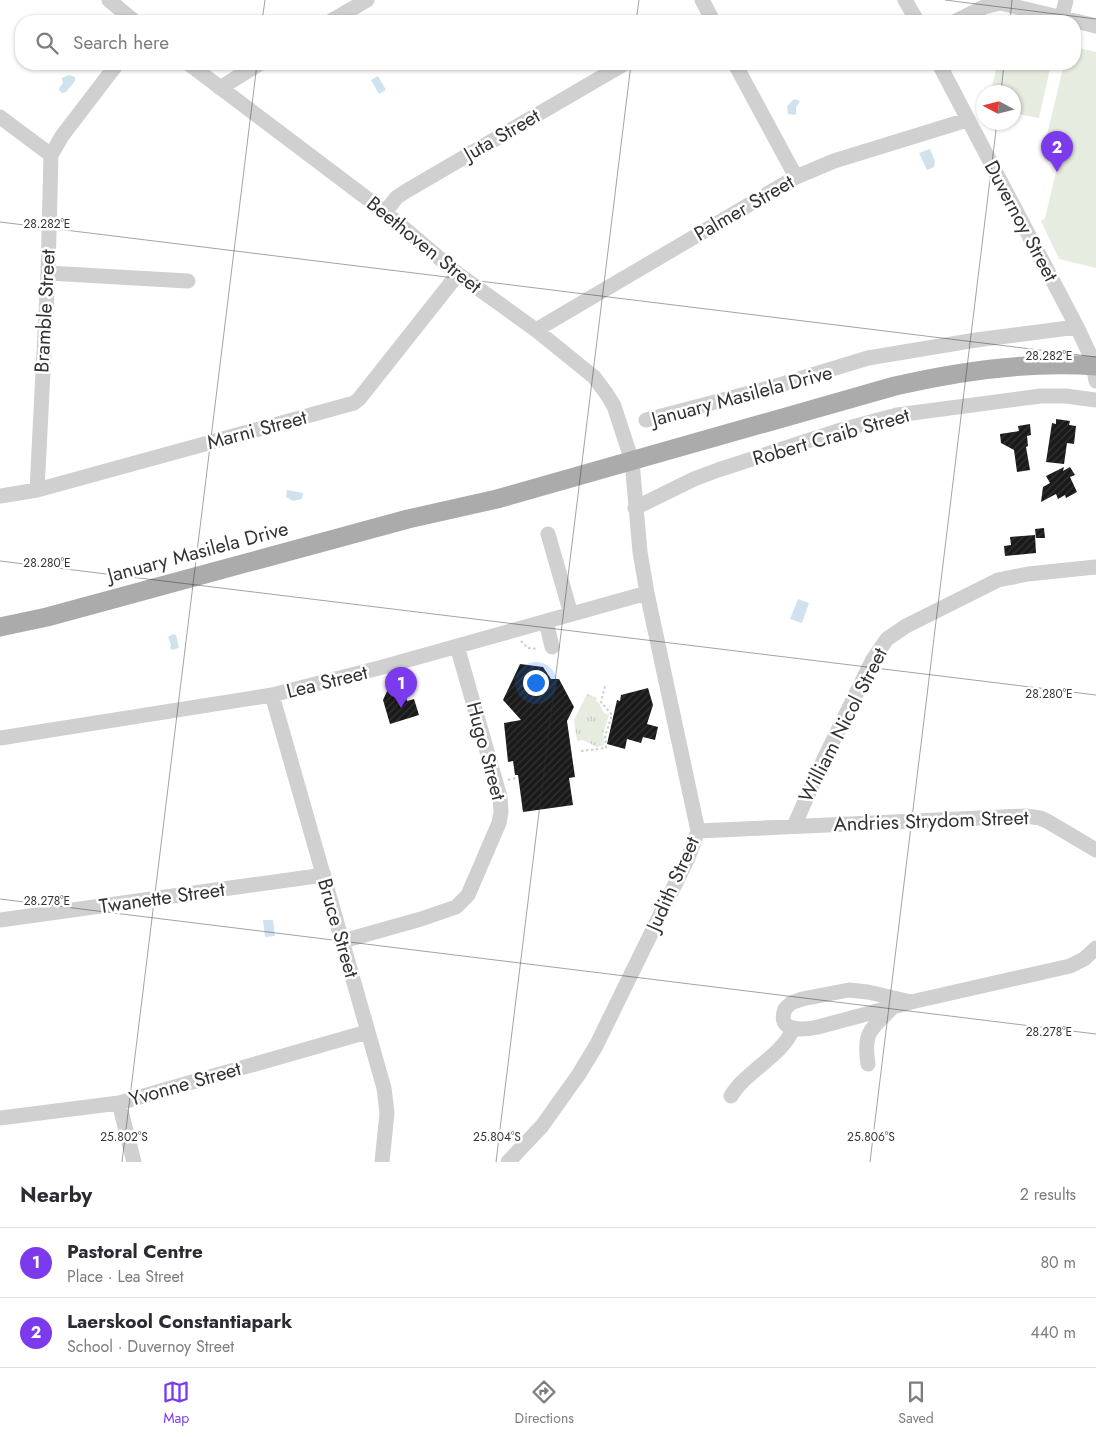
<!DOCTYPE html>
<meta charset="utf-8">
<style>
body{margin:0;font-family:Jost,sans-serif;background:#f2f2f3;color:#2b2b33}
.compass{position:absolute;left:976px;top:85px;width:45px;height:45px;border-radius:50%;background:#fff;box-shadow:0 1px 4px #0004;rotate:277deg}
.you{position:absolute;left:535px;top:682px;width:18px;height:18px;margin:-12px;border:4px solid #fff;border-radius:50%;background:#1a73e8;box-shadow:0 0 0 8px #1a73e833}
.badge{display:grid;place-items:center;width:32px;height:32px;border-radius:50%;background:#7c3aed;color:#fff;font-size:16px;font-weight:700}
.pin{position:absolute;translate:-50% -41px;filter:drop-shadow(0 1px 2px #0008)}
.pin::after{content:'';position:absolute;top:26px;width:18px;height:15px;background:inherit;clip-path:polygon(0 0,100% 0,50% 100%)}
.list{margin:0;padding:0;list-style:none}
h2{display:flex;justify-content:space-between;align-items:center;height:65px;margin:0;padding:0 20px;font-size:21px}
h2 small{font-size:16px;font-weight:400;color:#7c7c81}
.list li{display:grid;grid-template-columns:32px 1fr auto;gap:15px;align-items:center;box-sizing:border-box;height:70px;padding:0 20px;border-top:1px solid #e1e1e2}
.list b{display:block;font-size:19px;white-space:nowrap}
.list p{margin:0;font-size:16px;white-space:nowrap;color:#7c7c81}
.list em{font-size:16px;font-style:normal;color:#7c7c81}
.icon{flex:none;width:28px;height:28px;fill:none;stroke:currentColor;stroke-width:2;stroke-linecap:round;stroke-linejoin:round}
.map{position:relative;flex:none;width:1096px;height:1162px;overflow:hidden}
.search{position:absolute;background:#fff;box-shadow:0 1px 4px #0004;left:15px;right:15px;top:15px;height:55px;display:flex;align-items:center;gap:12px;box-sizing:border-box;padding:0 18px;border-radius:20px;color:#7c7c81;font-size:19px}
.sheet{height:205px;background:#fff}
nav{display:flex;justify-content:space-around;align-items:center;box-sizing:border-box;height:70px;border-top:1px solid #e1e1e2;background:#fff;font-size:14px;color:#7c7c81}
nav a{display:grid;justify-items:center;gap:2px}
nav .on{color:#7c3aed}
.map>svg:first-child{display:block}
.grass{fill:url(#grass-tufts)}
.pitch{fill:#e6ecdf}
.water{fill:#cfe2ee}
.building{fill:url(#building-hatch)}
.lines{fill:none;stroke-linecap:round;stroke-linejoin:round}
.path{stroke:#cdcdcd;stroke-width:2;stroke-dasharray:2.5 2.5;stroke-linecap:butt}
.minor{stroke:#d0d0d0;stroke-width:15}
.major{stroke:#ababab;stroke-width:19}
.ticks{fill:none;stroke:#333;stroke-width:1;stroke-opacity:0.45}
.labels{text-anchor:middle;dominant-baseline:central;stroke-width:5;stroke-linejoin:round;paint-order:stroke}
.street-label{font-size:20px;fill:#333;stroke:#fff}
.ticks-label{font-size:12px;text-anchor:middle;fill:#333;stroke:#fff;stroke-width:5;stroke-linejoin:round;paint-order:stroke}
</style>
<div class="map">
<svg width="1096" height="1162" viewBox="0 0 1096 1162">
<defs>
<pattern id="grass-tufts" width="24" height="20" patternUnits="userSpaceOnUse" patternTransform="scale(1.25)"><rect width="24" height="20" fill="#e6ecdf"/><path d="M3 7l-1-3M5 7V3M7 7l1-3M15 17l-1-3M17 17v-4M19 17l1-3" fill="none" stroke="#c6cbc0"/></pattern>
<pattern id="building-hatch" width="6" height="6" patternUnits="userSpaceOnUse" patternTransform="scale(1.25)"><rect width="6" height="6" fill="#1a1a1a"/><path d="M-1 1l2-2M0 6l6-6M5 7l2-2" fill="none" stroke="#333"/></pattern>
</defs>
<rect width="100%" height="100%" fill="#fff"/>
<path class="grass" d="M587,694l10,4 -1,3 3,2 5,10 5,2 -6,19 1,12 -7,1 -14,-7 -6,1 -3,-21z"/>
<path class="pitch" d="M1075,47l21,5v216l-37,-9 -18,-38 4,-3 19,-79 -17,-4 17,-71h11z
M997,64h54l-12,54 -25,-5v-21h-23z"/>
<path class="water" d="M69,75l6,2v4l-9,11 -4,1 -3,-3 1,-3 3,-4 -1,-5z
M378,76l8,14 -7,4 -8,-14z
M794,99l6,2 -4,6v8l-8,-1 -1,-8z
M930,149l5,12 -1,6 -7,3 -8,-17z
M287,490l16,3 -1,6 -9,2 -7,-4z
M798,599l11,4 -7,20 -12,-4z
M173,634l3,1 3,13 -7,2 -2,-2 1,-3 -3,-8z
M263,920h10l2,16 -10,1z"/>
<path class="building" d="M1056,419l14,2 -1,4 7,1 -2,18 -7,-1 -3,21 -18,-2 6,-39 4,1z
M1030,424l1,11 -4,1 1,10 -2,1 4,23 -13,2 -3,-22 -13,-7 -1,-9 19,-3 -1,-5z
M1064,467l-1,4 7,-4 5,8 -5,2 7,15 -11,6 -1,-3 -7,4 -2,-5 -15,8 2,-15 7,-4 -4,-7z
M1044,528l1,10h-9l-1,-9z
M1035,535l1,18 -31,3 -1,-10 7,-1 -1,-8z
M520,664l23,3 8,12h8l15,28 -7,14 8,56 -6,1 4,27 -50,7 -5,-37h-3l-2,-14 -5,1 -4,-39 17,-3 -18,-20z
M403,687l4,14 7,-2 5,16 -29,9 -7,-24 5,-11 4,2z
M648,688l5,17 -6,19 11,3 -3,13 -12,-3 -2,6 -14,-4 -2,10 -18,-5 10,-44 3,1 1,-6z"/>
<g class="lines">
<path class="path" d="M521,641l7,7 10,1
M581,751l25,-3 -1,-12 7,-21 -11,-13 4,-16
M508,780l8,-2"/>
<path class="minor" d="M109,0l25,21
M702,0l11,21
M905,0l12,21
M1062,17l4,-17
M331,21l36,-21
M956,21l28,-14 16,-4 96,23
M189,64l196,148 73,62 78,56 58,47 12,16 8,13 18,55 8,91 7,41 51,238 -10,27 -92,188 -17,28 -37,52 -34,36
M735,64l61,113
M939,64l138,263 15,32 4,22
M220,88l39,-24
M0,117l51,38
M385,212l12,-15 11,-7 216,-126
M48,273l140,8
M536,330l260,-153 38,-16 133,-41
M646,420l130,-34 92,-28 108,-18 101,-13
M37,490l11,-217 3,-118 11,-19 55,-72
M0,496l37,-6 317,-87 5,-4 99,-125
M635,508l59,-29 24,-9 123,-40 56,-15 144,-19h25l30,4
M548,534l23,80
M546,621l6,26
M272,695l112,393 3,25 -5,49
M0,738l272,-43 107,-27 268,-75
M794,826l30,-67 48,-98 15,-22 19,-13 92,-46 30,-6 68,-7
M698,831l328,-15 14,2 7,3 49,29
M0,920l324,-45
M343,941l78,-22 35,-12 12,-12 31,-72 2,-11 -1,-15 -43,-151
M911,1002l-43,-10 -19,-2 -47,9 -11,4 -6,6c-9,24 19,21 33,18l93,-25 159,-36 14,-7 12,-11
M868,1064c-5,-32 3,-35 24,-56
M731,1096c16,-26 51,-40 62,-67
M119,1103l15,59
M0,1118l119,-15 248,-71"/>
<path class="major" d="M0,627l47,-10 361,-98 89,-20 398,-113c65,-15 134,-25 201,-20"/>
</g>
<path class="ticks" d="M945,0l151,19M262,21l3,-21M636,21l3,-21M1010,21l2,-21M1001,92l3,-28M0,222l1096,135M0,561l1096,134M0,899l1096,135M122,1162l135,-1098M496,1162l135,-1098M870,1162l127,-1040"/>
<g class="labels">
<g class="street-label">
<text transform="translate(502 135) rotate(-30)">Juta Street</text>
<text transform="translate(744 208) rotate(-30)">Palmer Street</text>
<text transform="translate(1021 221) rotate(62)">Duvernoy Street</text>
<text transform="translate(424 245) rotate(39)">Beethoven Street</text>
<text transform="translate(45 311) rotate(-87)">Bramble Street</text>
<text transform="translate(742 396) rotate(-15)">January Masilela Drive</text>
<text transform="translate(257 430) rotate(-15)">Marni Street</text>
<text transform="translate(831 437) rotate(-16)">Robert Craib Street</text>
<text transform="translate(198 552) rotate(-15)">January Masilela Drive</text>
<text transform="translate(327 682) rotate(-14)">Lea Street</text>
<text transform="translate(843 725) rotate(-63)">William Nicol Street</text>
<text transform="translate(486 751) rotate(75)">Hugo Street</text>
<text transform="translate(931 821) rotate(-2)">Andries Strydom Street</text>
<text transform="translate(673 884) rotate(-66)">Judith Street</text>
<text transform="translate(162 898) rotate(-8)">Twanette Street</text>
<text transform="translate(338 928) rotate(74)">Bruce Street</text>
<text transform="translate(185 1084) rotate(-16)">Yvonne Street</text>
</g>
</g>
<g class="ticks-label">
<text x="47" y="228">28.282°E</text>
<text x="1049" y="360">28.282°E</text>
<text x="47" y="567">28.280°E</text>
<text x="1049" y="698">28.280°E</text>
<text x="47" y="905">28.278°E</text>
<text x="1049" y="1036">28.278°E</text>
<text x="124" y="1141">25.802°S</text>
<text x="497" y="1141">25.804°S</text>
<text x="871" y="1141">25.806°S</text>
</g>
</svg>
<svg class="compass" viewBox="-18 -18 36 36"><path d="M0-13l5 13h-10z" fill="#e53935"/><path d="M0 13l5-13h-10z" fill="#7c7c81"/></svg>
<div class="you"></div>
<div class="pin badge" style="left:401px;top:708px">1</div>
<div class="pin badge" style="left:1057px;top:172px">2</div>
<div class="search"><svg class="icon" aria-label="search" viewBox="0 0 24 24"><circle cx="10" cy="10" r="6"/><path d="M15 15l6 6"/></svg>Search here</div>
</div>
<section class="sheet">
<h2>Nearby<small>2 results</small></h2>
<ul class="list">
<li><span class="badge">1</span><div><b>Pastoral Centre</b><p>Place · Lea Street</p></div><em>80 m</em></li>
<li><span class="badge">2</span><div><b>Laerskool Constantiapark</b><p>School · Duvernoy Street</p></div><em>440 m</em></li>
</ul>
</section>
<nav>
<a class="on"><svg class="icon" aria-label="map" viewBox="0 0 24 24"><path d="M3 6l6-2 6 2 6-2v14l-6 2-6-2-6 2zM9 4v14M15 6v14"/></svg>Map</a>
<a><svg class="icon" aria-label="directions" viewBox="0 0 24 24"><path d="M12 3l9 9-9 9-9-9zM9 14v-3h6M13 9l2 2-2 2"/></svg>Directions</a>
<a><svg class="icon" aria-label="saved" viewBox="0 0 24 24"><path d="M7 4h10v16l-5-4-5 4z"/></svg>Saved</a>
</nav>
